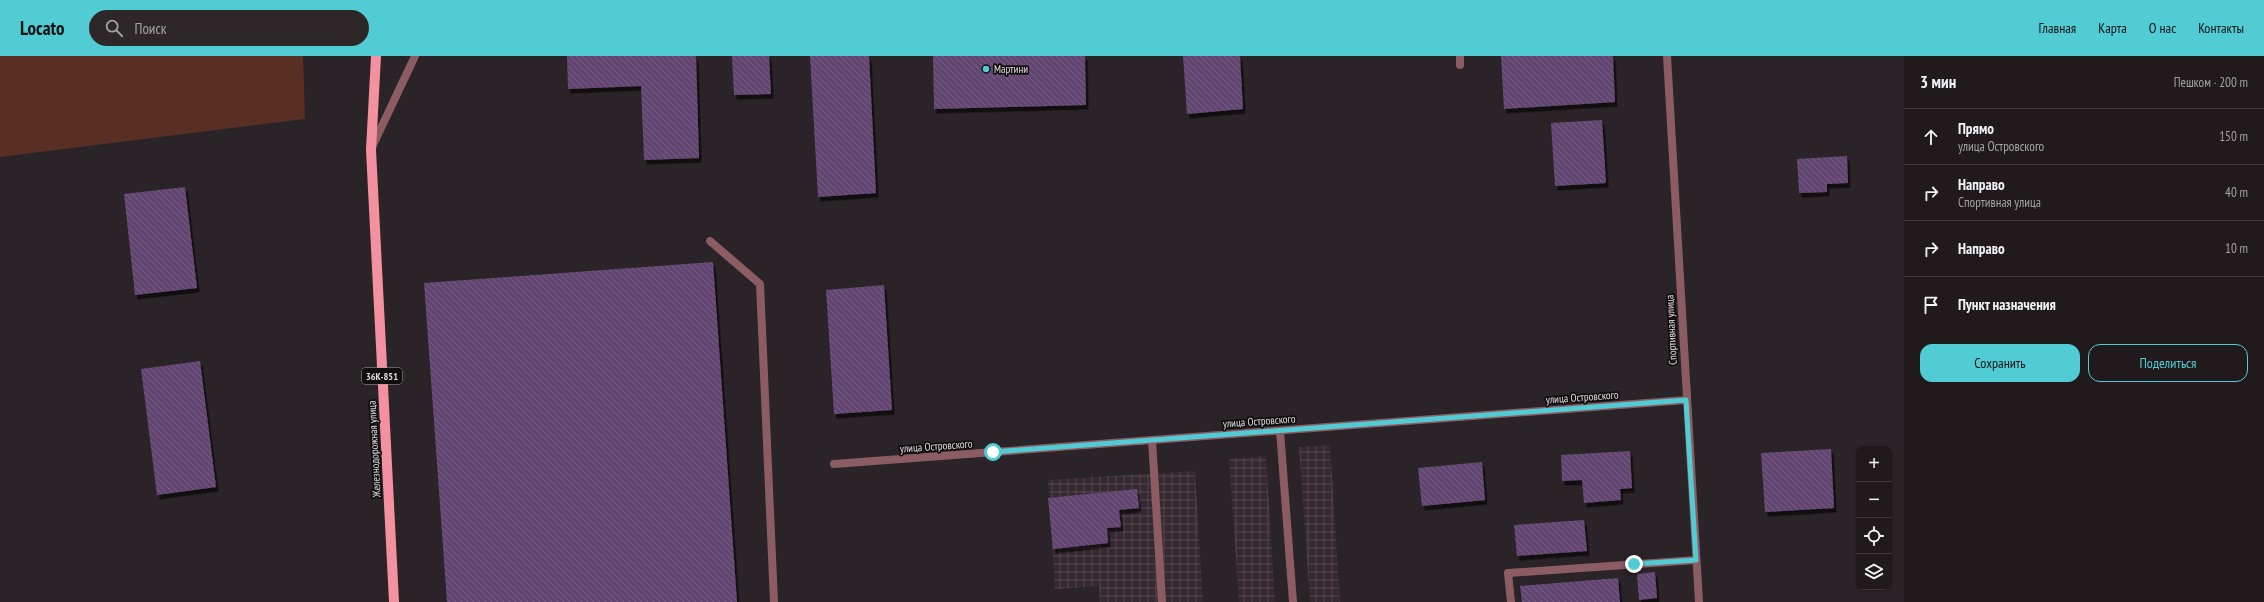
<!DOCTYPE html>
<html lang="ru">
<meta charset="utf-8">
<style>
body{margin:0;font-family:"PT Sans Narrow",sans-serif;background:#2d272a;color:#f1f3f6}
.controls{position:absolute;right:12px;bottom:12px;display:grid;overflow:hidden;border-radius:8px;box-shadow:0 1px 3px #0004}
.controls button{width:36px;height:36px;display:grid;place-items:center;padding:0;border:0;border-bottom:1px solid #3d383b;background:#201a1d;color:#f1f3f6;font:20px sans-serif}
.stop{position:absolute;width:12px;height:12px;margin:-9px;border:3px solid #51ccd4;border-radius:50%;background:#fff}
.stop.end{background:#51ccd4;border-color:#fff;box-shadow:0 1px 4px #0008}
.list{margin:0;padding:0;list-style:none}
h2{display:flex;justify-content:space-between;align-items:center;height:52px;margin:0;padding:0 16px;font-size:17px}
h2 small{font-size:13px;font-weight:400;color:#a2a1a4}
.list li{display:grid;grid-template-columns:26px 1fr auto;gap:12px;align-items:center;box-sizing:border-box;height:56px;padding:0 16px;border-top:1px solid #3d383b}
.list b{display:block;font-size:15px;white-space:nowrap}
.list p{margin:0;font-size:13px;white-space:nowrap;color:#a2a1a4}
.list em{font-size:13px;font-style:normal;color:#a2a1a4}
.actions{display:flex;gap:8px;padding:12px 16px}
.actions a{flex:1;padding:9px 0;border:1px solid #51ccd4;border-radius:12px;text-align:center;font-size:14px;color:#51ccd4}
.actions .main{background:#51ccd4;color:#111}
.icon{flex:none;width:22px;height:22px;fill:none;stroke:currentColor;stroke-width:2;stroke-linecap:round;stroke-linejoin:round}
.map{position:relative;flex:none;width:1904px;height:546px;overflow:hidden}
header{display:flex;align-items:center;gap:24px;box-sizing:border-box;height:56px;padding:0 20px;background:#51ccd4;color:#111}
header strong{font-size:19px}
nav{display:flex;gap:22px;margin-inline-start:auto;font-size:14px}
.search{width:280px;height:36px;background:#2d272a;display:flex;align-items:center;gap:10px;box-sizing:border-box;padding:0 14px;border-radius:22px;color:#a2a1a4;font-size:15px}
main{display:flex}
aside{flex:1;background:#201a1d}
.map>svg:first-child{display:block}
.industrial{fill:url(#industrial-grid)}
.garden{fill:#592f23}
.building{fill:url(#building-back-hatch);filter:url(#shadow)}
.lines{fill:none;stroke-linecap:round;stroke-linejoin:round}
.service{stroke:#8c5c63;stroke-width:8}
.minor{stroke:#8c5c63;stroke-width:8}
.primary{stroke:#f391a1;stroke-width:10}
.route{stroke:#51ccd4;stroke-width:5}
.poi-dot{fill:#51ccd4;stroke:#100d0f;stroke-width:1.5}
.labels{text-anchor:middle;dominant-baseline:central;stroke-width:3.5;stroke-linejoin:round;paint-order:stroke}
.shield{fill:#100d0f;stroke:#a29ea1;stroke-width:1}
.shield-label{font-size:10px;font-weight:bold;fill:#e1dcdf}
.poi-label{font-size:11px;fill:#e1dcdf;stroke:#100d0f;text-anchor:start}
.street-label{font-size:11px;fill:#e1dcdf;stroke:#100d0f}
</style>
<header>
<strong>Locato</strong>
<div class="search"><svg class="icon" aria-label="search" viewBox="0 0 24 24"><circle cx="10" cy="10" r="6"/><path d="M15 15l6 6"/></svg>Поиск</div>
<nav><a>Главная</a><a>Карта</a><a>О нас</a><a>Контакты</a></nav>
</header>
<main>
<div class="map">
<svg width="1904" height="546" viewBox="0 0 1904 546">
<defs>
<pattern id="industrial-grid" width="8" height="8" patternUnits="userSpaceOnUse"><rect width="8" height="8" fill="#362931"/><path d="M0 4h8M4 0v8" fill="none" stroke="#53474e"/></pattern>
<pattern id="building-back-hatch" width="6" height="6" patternUnits="userSpaceOnUse"><rect width="6" height="6" fill="#634572"/><path d="M-1 5l2 2M0 0l6 6M5-1l2 2" fill="none" stroke="#795f86"/></pattern>
<filter id="shadow"><feDropShadow dx="2.5" dy="4.5" stdDeviation="0" flood-color="#0009"/></filter>
</defs>
<rect width="100%" height="100%" fill="#2a2327"/>
<path class="industrial" d="M1330,389l10,157h-30l-11,-155z
M1266,400l9,146h-36l-10,-143z
M1195,415l8,131h-103l-1,-16 -44,3 -7,-109z"/>
<path class="garden" d="M0,0h303l2,63 -305,38z"/>
<path class="building" d="M567,0h129l3,102 -55,2 -3,-74 -73,3z
M732,0h37l2,38 -37,1z
M810,0h59l7,137 -58,4z
M933,0h152l1,49 -152,4z
M1183,0h57l3,53 -56,5z
M1501,0h112l2,46 -111,7z
M1602,64l4,63 -51,3 -4,-63z
M1847,100l1,27 -21,1v8l-28,1 -2,-34z
M185,131l12,101 -62,7 -11,-101z
M713,206l24,340h-290l-23,-319z
M884,229l8,125 -58,4 -8,-124z
M200,305l16,126 -59,8 -16,-126z
M1831,393l3,59 -69,4 -4,-59z
M1630,395l2,37 -12,1 1,11 -37,3 -2,-23 -20,1 -1,-26z
M1482,406l3,38 -63,6 -4,-38z
M1137,433l2,19 -20,2 2,17 -14,1 1,15 -55,6 -5,-51z
M1584,464l3,31 -70,5 -3,-31z
M1655,516l2,26 -18,2 -2,-26z
M1618,522l2,24h-98l-2,-16z"/>
<g class="lines">
<path class="service" d="M1460,0v9
M710,185l50,43 14,318
M1280,375l13,171
M1152,384l10,162
M1511,546l-3,-29 188,-13"/>
<path class="minor" d="M1667,0l32,546
M372,91l43,-91
M834,408l852,-64"/>
<path class="primary" d="M376,0l-5,94 23,452"/>
</g>
<g class="lines">
<path class="route" d="M993,396l693,-52 10,160 -62,4"/>
</g>
<circle class="poi-dot" cx="986" cy="13" r="4"/>
<g class="labels">
<rect class="shield" x="362" y="312" width="40" height="16" rx="3"/>
<g class="shield-label">
<text x="382" y="320">36К-851</text>
</g>
<g class="poi-label">
<text x="994" y="13">Мартини</text>
</g>
<g class="street-label">
<text transform="translate(1671 274) rotate(-93)">Спортивная улица</text>
<text transform="translate(1582 341) rotate(-4)">улица Островского</text>
<text transform="translate(1259 365) rotate(-4)">улица Островского</text>
<text transform="translate(936 390) rotate(-4)">улица Островского</text>
<text transform="translate(374 393) rotate(-93)">Железнодорожная улица</text>
</g>
</g>
</svg>
<div class="controls">
<button>+</button>
<button>−</button>
<button><svg class="icon" aria-label="locate" viewBox="0 0 24 24"><circle cx="12" cy="12" r="6"/><path d="M12 2v4M12 18v4M2 12h4M18 12h4"/></svg></button>
<button><svg class="icon" aria-label="layers" viewBox="0 0 24 24"><path d="M12 4l9 5-9 5-9-5zM3 14l9 5 9-5"/></svg></button>
</div>
<div class="stop" style="left:993px;top:396px"></div>
<div class="stop end" style="left:1634px;top:508px"></div>
</div>
<aside>
<h2>3 мин<small>Пешком · 200 m</small></h2>
<ul class="list">
<li><svg class="icon" aria-label="ahead" viewBox="0 0 24 24"><path d="M12 20V5M6 11l6-6 6 6"/></svg><div><b>Прямо</b><p>улица Островского</p></div><em>150 m</em></li>
<li><svg class="icon" aria-label="right" viewBox="0 0 24 24"><path d="M7 20v-9h11M14 6l5 5-5 5"/></svg><div><b>Направо</b><p>Спортивная улица</p></div><em>40 m</em></li>
<li><svg class="icon" aria-label="right" viewBox="0 0 24 24"><path d="M7 20v-9h11M14 6l5 5-5 5"/></svg><div><b>Направо</b></div><em>10 m</em></li>
<li><svg class="icon" aria-label="arrive" viewBox="0 0 24 24"><path d="M6 21V4h12l-3 4 3 4H6"/></svg><div><b>Пункт назначения</b></div></li>
</ul>
<div class="actions"><a class="main">Сохранить</a><a>Поделиться</a></div>
</aside>
</main>
